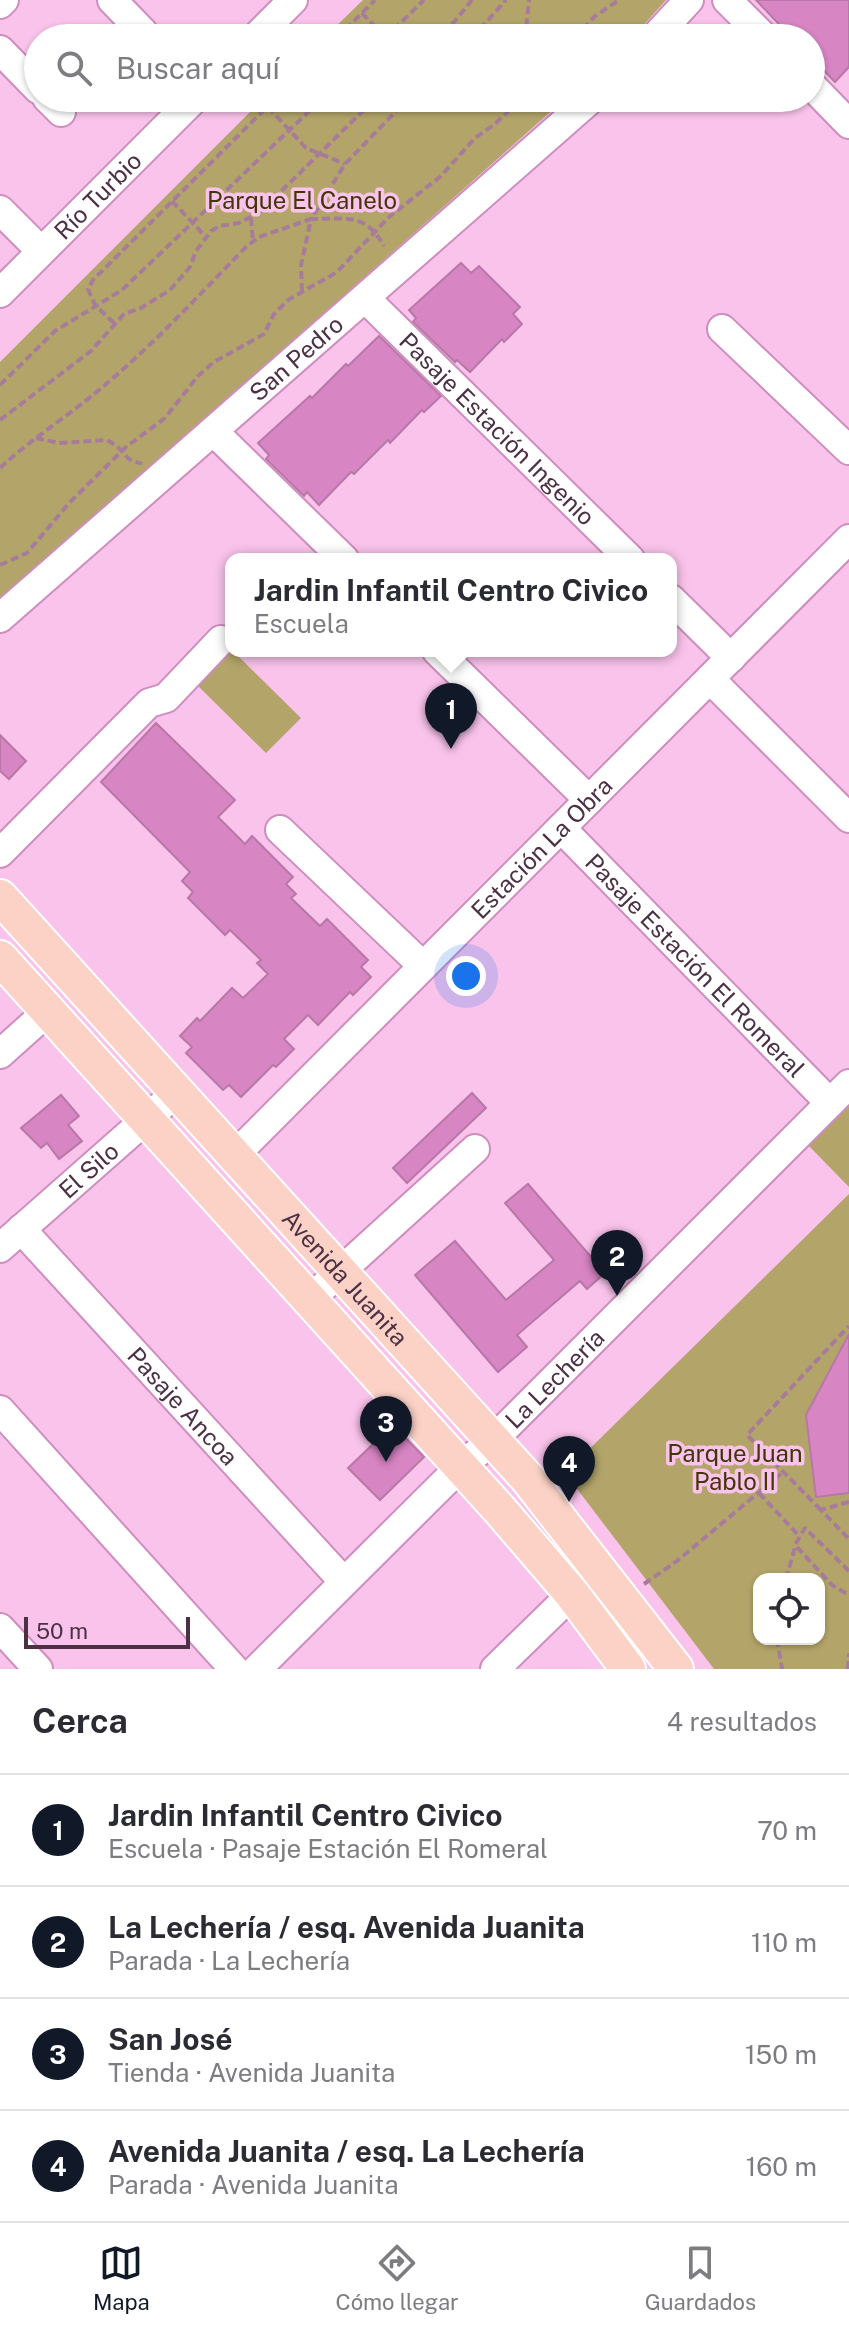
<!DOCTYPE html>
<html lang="es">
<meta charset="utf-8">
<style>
body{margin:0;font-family:"Public Sans",sans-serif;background:#f2f2f3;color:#2b2b33}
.controls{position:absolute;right:24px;bottom:24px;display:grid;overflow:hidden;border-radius:16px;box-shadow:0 2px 6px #0004}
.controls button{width:72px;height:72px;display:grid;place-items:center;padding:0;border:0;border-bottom:2px solid #e1e1e2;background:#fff;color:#2b2b33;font:40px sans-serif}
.scale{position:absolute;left:24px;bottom:20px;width:166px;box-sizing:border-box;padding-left:8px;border:4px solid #4c3145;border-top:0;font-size:22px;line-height:28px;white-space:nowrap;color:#4c3145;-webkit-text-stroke:6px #fac3eb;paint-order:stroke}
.you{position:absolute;left:466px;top:976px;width:28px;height:28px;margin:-20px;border:6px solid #fff;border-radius:50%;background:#1a73e8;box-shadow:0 0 0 12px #1a73e833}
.badge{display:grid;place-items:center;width:52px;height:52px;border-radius:50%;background:#111827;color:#fff;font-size:26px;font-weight:700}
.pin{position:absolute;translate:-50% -66px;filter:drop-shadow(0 2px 4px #0008)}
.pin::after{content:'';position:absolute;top:42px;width:28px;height:24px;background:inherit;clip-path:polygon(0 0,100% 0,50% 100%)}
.popup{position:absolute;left:225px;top:553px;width:452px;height:104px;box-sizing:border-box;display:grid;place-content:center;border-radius:16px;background:#fff;filter:drop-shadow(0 2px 6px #0005);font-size:26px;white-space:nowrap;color:#7c7c81}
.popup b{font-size:30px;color:#2b2b33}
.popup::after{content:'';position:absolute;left:50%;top:100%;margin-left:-16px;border:16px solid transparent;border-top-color:#fff}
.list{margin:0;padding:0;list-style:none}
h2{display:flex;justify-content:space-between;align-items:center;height:104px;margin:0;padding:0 32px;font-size:34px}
h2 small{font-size:26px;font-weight:400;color:#7c7c81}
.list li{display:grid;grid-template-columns:52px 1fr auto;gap:24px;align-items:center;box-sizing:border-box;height:112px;padding:0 32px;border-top:2px solid #e1e1e2}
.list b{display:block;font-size:30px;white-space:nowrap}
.list p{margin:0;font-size:26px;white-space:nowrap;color:#7c7c81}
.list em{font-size:26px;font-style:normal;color:#7c7c81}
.icon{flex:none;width:44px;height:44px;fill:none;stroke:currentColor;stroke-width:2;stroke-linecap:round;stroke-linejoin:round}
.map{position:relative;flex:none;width:849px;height:1669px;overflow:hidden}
.search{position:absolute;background:#fff;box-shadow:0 2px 6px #0004;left:24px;right:24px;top:24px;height:88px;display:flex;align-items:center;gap:20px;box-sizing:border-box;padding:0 28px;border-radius:44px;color:#7c7c81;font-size:30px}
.sheet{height:552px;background:#fff}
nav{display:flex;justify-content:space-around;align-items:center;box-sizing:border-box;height:112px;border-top:2px solid #e1e1e2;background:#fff;font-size:22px;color:#7c7c81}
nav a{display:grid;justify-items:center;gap:4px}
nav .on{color:#111827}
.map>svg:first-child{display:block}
.green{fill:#b3a56a;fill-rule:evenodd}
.building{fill:#d885c4;stroke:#b778a7;stroke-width:2}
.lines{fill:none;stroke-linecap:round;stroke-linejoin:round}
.minor-casing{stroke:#ce8dbe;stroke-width:32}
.major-casing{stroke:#fff;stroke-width:38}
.path{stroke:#a67c9a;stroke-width:4;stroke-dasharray:8 4;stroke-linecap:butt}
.minor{stroke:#fff;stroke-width:28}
.major{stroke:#fcd2c6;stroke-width:34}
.labels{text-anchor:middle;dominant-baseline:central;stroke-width:7;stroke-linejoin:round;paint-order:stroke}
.street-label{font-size:24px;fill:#4c3145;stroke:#fac3eb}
.park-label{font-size:24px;fill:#403606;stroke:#fac3eb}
</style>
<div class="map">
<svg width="849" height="1669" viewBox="0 0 849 1669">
<rect width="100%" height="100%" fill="#fac3eb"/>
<path class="green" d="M363,0h303l-34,38h-308z
M264,98h302l-566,503v-239z
M231,649l70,69 -35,35 -71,-70z
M849,1105v82l-41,-42z
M849,1194v475h-135l-149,-196zM759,1579h60v60h-60z"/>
<path class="building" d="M756,0h93v67l-14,15 -24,-25v-19h-19z
M461,263l10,10 8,-7 41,41 -7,7 9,10 -18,18 -2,-3 -32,33 -13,-12 -2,2 -42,-40 3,-4 -7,-8z
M379,336l62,60 -17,16 -2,-2 -32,33 -2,-3 -34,34 -3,-2 -32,33 -12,-13 -3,4 -38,-37 3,-4 -11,-12 52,-47 2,2 34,-34 2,2z
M156,723l79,77 -17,17 27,27 7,-8 41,41 -7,7 10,10 -5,4 29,28 7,-7 41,41 -7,7 10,10 -18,18 -3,-3 -32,33 -10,-10 -24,24 10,10 -18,18 -3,-2 -32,32 -12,-12 -6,5 -37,-37 6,-6 -12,-11 17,-18 3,3 32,-33 11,10 25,-24 -11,-11 4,-3 -31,-30 -5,5 -37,-37 5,-6 -11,-11 8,-9 -89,-90z
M0,735l26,26 -17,18 -9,-8z
M472,1093l14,15 -79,75 -14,-15z
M61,1095l18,21 -11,9 14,16 -23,18 -12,-16 -6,5 -20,-20z
M528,1184l77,89 -18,16 -7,-8 -63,54 10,12 -29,25 -83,-97 40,-34 51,59 48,-40 -49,-57z
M849,1334v159l-33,4 -10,-82z
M393,1425l31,32 -44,43 -32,-32z"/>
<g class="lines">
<g class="minor-casing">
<g id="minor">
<path d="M112,0l31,32"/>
<path d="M727,0l38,38"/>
<path d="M0,4l4,-4"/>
<path d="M255,38l38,-38"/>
<path d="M654,38l35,-38"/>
<path d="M0,50l38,39"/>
<path d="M811,85l38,39"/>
<path d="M47,98l14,14"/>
<path d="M0,210l41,41"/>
<path id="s1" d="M0,293l195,-195"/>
<path id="s2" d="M365,298l265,261"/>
<path d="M722,329l127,121"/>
<path d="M213,431l131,128"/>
<path d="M671,599l60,59"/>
<path id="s3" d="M0,618l592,-520"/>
<path d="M437,651l152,149"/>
<path d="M710,679l139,139"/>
<path id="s4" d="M561,828l269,275"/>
<path d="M280,830l143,136"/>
<path d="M0,853l149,-150 17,-5 55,-58"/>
<path d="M0,1054l48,-43"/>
<path id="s5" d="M235,1155l614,-616"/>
<path id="s6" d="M21,1229l323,353"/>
<path id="s7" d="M0,1248l177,-156"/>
<path d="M309,1300l166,-151"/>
<path d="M0,1410l234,259"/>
<path d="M0,1628l38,41"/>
<path id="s8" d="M257,1669l203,-202 33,-27 356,-356"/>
<path d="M495,1669l77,-75"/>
</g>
</g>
<g class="major-casing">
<g id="major">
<path id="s9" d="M0,897l528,582 148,190"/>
<path d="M0,958l499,551 73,85 56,75"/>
</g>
</g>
<path class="path" d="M362,13l24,25
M337,38l38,-38
M385,38l39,-38
M432,38l22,-16 18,-22
M472,38l34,-38
M525,38l4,-38
M575,38l19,-21 25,-17
M268,107l38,41 39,16
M172,201l33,35
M251,218l2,24
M302,291l-1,-26 10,-46c35,0 54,-7 73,27
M114,323l-19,-18 -7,-16 5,-9 183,-182
M0,385l55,-54 67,-41 201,-192
M0,420l91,-69 33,-37 17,-6 29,-18 20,-23 6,-16 15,-20 9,-5 19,-3 21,-11 116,-114
M36,438l23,5 48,-3 10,6 12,13 13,5
M0,468c33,-31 72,-54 106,-84 50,-42 95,-91 141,-138l12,-9 52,-18 34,-55 64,-66
M0,565l27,-12 43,-51 56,-55 39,-29 33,-42 16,-14 50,-28 10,-20 14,-14 49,-28 52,-55 52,-41 34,-38 20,-14 27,-26
M759,1493l41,44
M849,1502l-28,8 28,29
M821,1510l-74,-75 102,-109
M849,1571l-44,-43 -10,17 37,40 17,10
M786,1579l9,-32
M644,1584l33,-23 106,-89
M777,1639l5,30
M848,1669l1,-16"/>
<use href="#minor" class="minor"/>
<use href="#major" class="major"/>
</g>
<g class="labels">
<g class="street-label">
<text stroke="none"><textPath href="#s1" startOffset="138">Río Turbio</textPath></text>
<text stroke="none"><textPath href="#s3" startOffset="394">San Pedro</textPath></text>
<text stroke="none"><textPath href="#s2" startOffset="186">Pasaje Estación Ingenio</textPath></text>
<text stroke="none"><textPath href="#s5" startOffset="434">Estación La Obra</textPath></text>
<text stroke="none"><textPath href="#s4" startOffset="192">Pasaje Estación El Romeral</textPath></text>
<text stroke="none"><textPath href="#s7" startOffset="118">El Silo</textPath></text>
<text stroke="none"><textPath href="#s9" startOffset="514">Avenida Juanita</textPath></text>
<text stroke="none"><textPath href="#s8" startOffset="416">La Lechería</textPath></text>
<text stroke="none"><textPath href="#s6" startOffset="240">Pasaje Ancoa</textPath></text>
</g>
<g class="park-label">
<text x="302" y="200">Parque El Canelo</text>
<text x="735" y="1453">Parque Juan<tspan x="735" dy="28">Pablo II</tspan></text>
</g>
</g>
</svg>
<div class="controls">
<button><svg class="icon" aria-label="locate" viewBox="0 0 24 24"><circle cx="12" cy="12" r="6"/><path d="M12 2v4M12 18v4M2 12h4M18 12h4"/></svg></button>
</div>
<div class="scale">50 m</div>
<div class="you"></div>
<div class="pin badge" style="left:451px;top:749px">1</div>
<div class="popup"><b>Jardin Infantil Centro Civico</b>Escuela</div>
<div class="pin badge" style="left:617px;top:1296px">2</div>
<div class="pin badge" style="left:386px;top:1462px">3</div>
<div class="pin badge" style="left:569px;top:1502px">4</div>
<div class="search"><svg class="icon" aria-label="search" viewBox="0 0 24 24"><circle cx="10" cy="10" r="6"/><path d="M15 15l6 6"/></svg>Buscar aquí</div>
</div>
<section class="sheet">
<h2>Cerca<small>4 resultados</small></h2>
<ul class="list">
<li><span class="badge">1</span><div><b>Jardin Infantil Centro Civico</b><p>Escuela · Pasaje Estación El Romeral</p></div><em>70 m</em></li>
<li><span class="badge">2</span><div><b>La Lechería / esq. Avenida Juanita</b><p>Parada · La Lechería</p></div><em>110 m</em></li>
<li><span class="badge">3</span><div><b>San José</b><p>Tienda · Avenida Juanita</p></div><em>150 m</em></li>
<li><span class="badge">4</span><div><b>Avenida Juanita / esq. La Lechería</b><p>Parada · Avenida Juanita</p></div><em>160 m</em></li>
</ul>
</section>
<nav>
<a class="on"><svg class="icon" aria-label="map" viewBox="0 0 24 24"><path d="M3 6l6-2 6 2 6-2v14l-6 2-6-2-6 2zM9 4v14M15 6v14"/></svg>Mapa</a>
<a><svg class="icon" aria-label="directions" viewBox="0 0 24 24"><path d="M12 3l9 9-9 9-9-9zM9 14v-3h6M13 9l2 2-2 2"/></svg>Cómo llegar</a>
<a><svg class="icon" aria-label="saved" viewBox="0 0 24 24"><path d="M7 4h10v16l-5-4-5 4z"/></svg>Guardados</a>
</nav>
